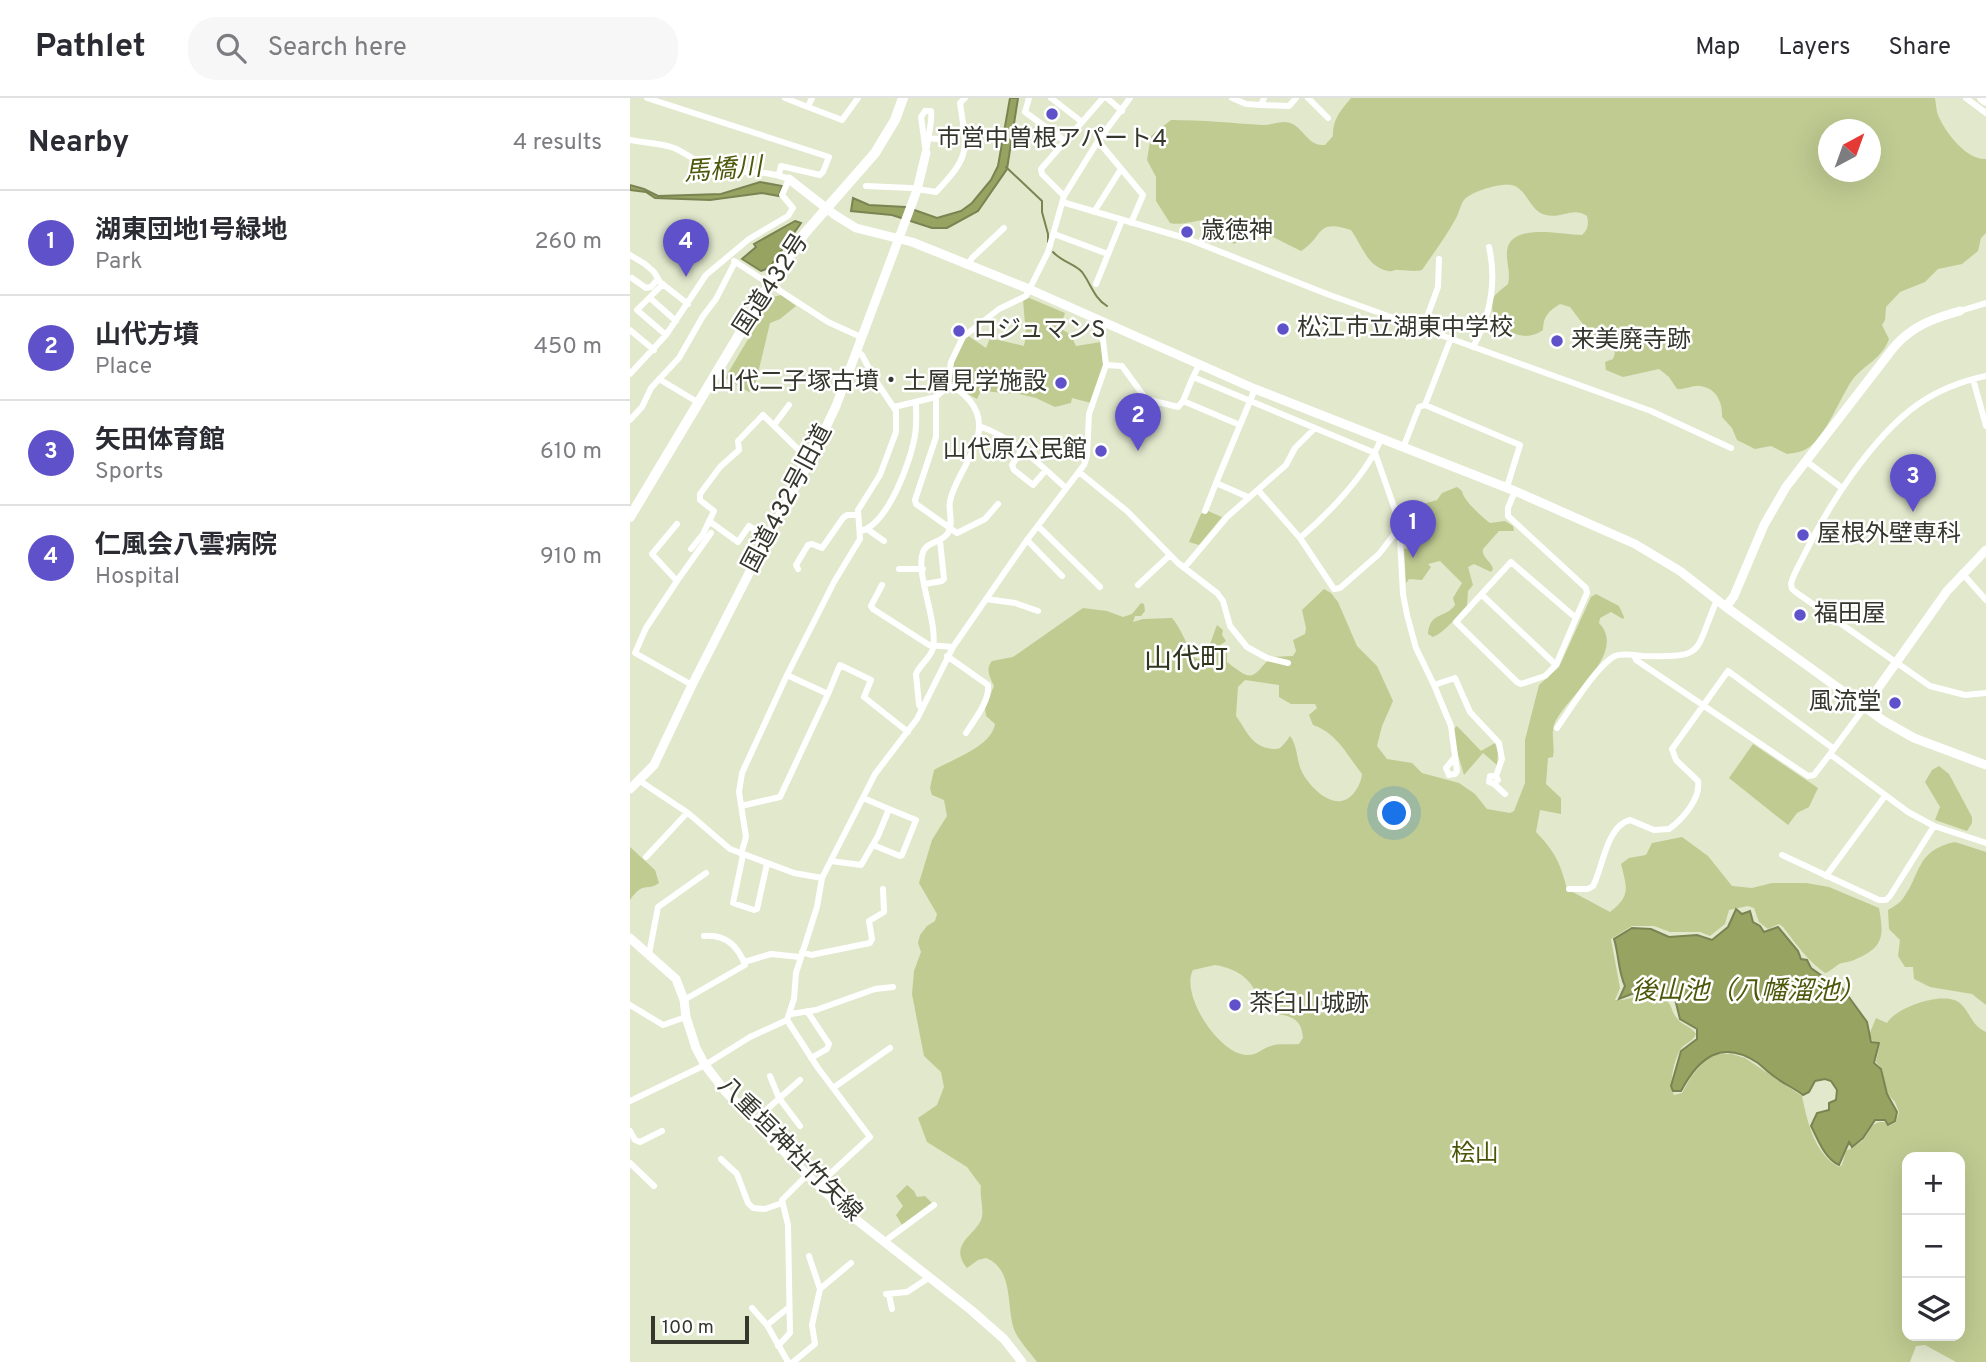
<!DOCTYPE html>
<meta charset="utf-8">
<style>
body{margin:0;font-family:Overpass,"Noto Sans JP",sans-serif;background:#f7f7f7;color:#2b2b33}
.controls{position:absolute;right:21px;bottom:21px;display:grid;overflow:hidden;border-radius:14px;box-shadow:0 7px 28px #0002}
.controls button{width:63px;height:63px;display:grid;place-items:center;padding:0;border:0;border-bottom:2px solid #e1e1e2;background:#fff;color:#2b2b33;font:35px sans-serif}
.compass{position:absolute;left:1188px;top:21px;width:63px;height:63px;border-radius:50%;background:#fff;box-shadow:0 7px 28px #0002;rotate:41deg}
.scale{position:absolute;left:21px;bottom:18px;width:98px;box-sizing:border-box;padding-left:7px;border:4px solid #35372d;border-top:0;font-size:19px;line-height:24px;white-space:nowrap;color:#35372d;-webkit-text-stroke:5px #fff;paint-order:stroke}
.you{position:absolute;left:765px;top:716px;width:24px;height:24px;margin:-18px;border:5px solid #fff;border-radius:50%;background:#1a73e8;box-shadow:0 0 0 10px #1a73e833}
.badge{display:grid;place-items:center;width:46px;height:46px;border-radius:50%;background:#5e51c9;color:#fff;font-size:23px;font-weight:700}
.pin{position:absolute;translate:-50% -58px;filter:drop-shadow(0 2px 4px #0008)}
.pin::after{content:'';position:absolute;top:37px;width:24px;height:21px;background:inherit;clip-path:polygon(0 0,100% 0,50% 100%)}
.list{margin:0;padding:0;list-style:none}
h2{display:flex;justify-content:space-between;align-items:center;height:91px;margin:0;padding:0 28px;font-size:30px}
h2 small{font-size:23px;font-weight:400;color:#7c7c81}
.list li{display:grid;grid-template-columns:46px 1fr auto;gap:21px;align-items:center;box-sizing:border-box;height:105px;padding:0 28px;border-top:2px solid #e1e1e2}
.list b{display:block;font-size:26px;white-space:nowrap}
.list p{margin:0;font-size:23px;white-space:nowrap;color:#7c7c81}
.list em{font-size:23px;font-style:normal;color:#7c7c81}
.icon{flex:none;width:38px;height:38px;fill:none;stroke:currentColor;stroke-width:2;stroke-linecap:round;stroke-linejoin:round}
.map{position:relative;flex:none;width:1356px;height:1264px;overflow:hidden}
header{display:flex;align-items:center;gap:42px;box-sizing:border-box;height:98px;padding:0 35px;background:#fff;border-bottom:2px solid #e1e1e2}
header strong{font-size:33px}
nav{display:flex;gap:38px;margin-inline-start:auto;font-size:24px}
.search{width:490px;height:63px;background:#f7f7f7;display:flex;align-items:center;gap:18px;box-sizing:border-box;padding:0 24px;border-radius:28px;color:#7c7c81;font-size:26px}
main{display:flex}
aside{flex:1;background:#fff}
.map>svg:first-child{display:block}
.green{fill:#bfcb91;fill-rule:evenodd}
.water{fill:#97a361;stroke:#7a8351;stroke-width:2}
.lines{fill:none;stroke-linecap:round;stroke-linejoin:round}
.stream{stroke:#7a8351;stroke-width:2}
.street{stroke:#fff;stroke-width:6}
.secondary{stroke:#fff;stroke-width:9}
.highway{stroke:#fff;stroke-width:10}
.poi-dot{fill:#5e51c9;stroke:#fff;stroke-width:2.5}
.labels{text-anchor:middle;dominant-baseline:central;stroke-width:5;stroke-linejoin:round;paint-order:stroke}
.poi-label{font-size:24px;fill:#35372d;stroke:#fff;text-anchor:start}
.street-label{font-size:24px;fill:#35372d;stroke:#fff}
.park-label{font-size:24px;fill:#4b5505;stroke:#fff}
.water-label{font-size:26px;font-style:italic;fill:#4e580a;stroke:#fff}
.quarter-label{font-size:28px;fill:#31361f;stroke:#fff}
</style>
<header>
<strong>Pathlet</strong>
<div class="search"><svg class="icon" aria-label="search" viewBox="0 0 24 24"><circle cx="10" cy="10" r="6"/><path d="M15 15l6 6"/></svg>Search here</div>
<nav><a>Map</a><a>Layers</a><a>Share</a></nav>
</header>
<main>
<aside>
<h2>Nearby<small>4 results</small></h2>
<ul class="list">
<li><span class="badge">1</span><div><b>湖東団地1号緑地</b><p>Park</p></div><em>260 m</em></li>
<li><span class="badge">2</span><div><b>山代方墳</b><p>Place</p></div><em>450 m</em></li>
<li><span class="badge">3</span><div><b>矢田体育館</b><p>Sports</p></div><em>610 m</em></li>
<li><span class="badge">4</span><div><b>仁風会八雲病院</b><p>Hospital</p></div><em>910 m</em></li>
</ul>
</aside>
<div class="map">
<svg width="1356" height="1264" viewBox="0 0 1356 1264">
<rect width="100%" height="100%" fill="#e1e8cc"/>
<path class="green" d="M721,0h584c1,5 1,12 3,17 7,17 28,45 48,44v74l-5,5 -3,13 -16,13 -24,5 -13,13 -25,10 -14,15 -1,13 -3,5 7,14c-7,20 -24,25 -36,40 -13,18 -26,56 -45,69 -6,4 -14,5 -21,6l-16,-8 -16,3 -18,-9 -5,-12 -10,-11c1,-15 -6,-29 -22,-31 -8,-1 -15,4 -23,3l-8,-12 -10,-8 -36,8 -17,-7 -1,-8 8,-3 2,-6c-5,-10 -9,-12 -20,-13l-25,-33 -10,-3c-11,7 -17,12 -17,26 -18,13 -33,2 -49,-8 -3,-26 -5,-22 14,-38 3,-13 -2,-21 -1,-33 3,-29 55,-16 75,-16 6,-5 7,-11 5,-19 -14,-10 -25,3 -41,-1 -16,-4 -18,-23 -31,-29 -10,-5 -44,5 -51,14 -4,5 -5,14 -9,20 -10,18 -22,34 -33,50 -9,2 -14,0 -23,0 -5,-1 -6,2 -11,1 -21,-4 -26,-26 -37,-41 -36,-12 -27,7 -50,21l-42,-21 -12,1 -4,8 -9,5c-10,-6 -17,-17 -27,-24 -13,0 -24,6 -37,3l-14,-22v-24l-9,-17 4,-24 20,-16c31,0 61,3 92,5 8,0 15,-3 22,-3 18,1 21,25 40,23l8,-9c-1,-16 8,-26 18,-38zM1198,32h42v42h-42z
M151,197l15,11 -16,13 -10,4 -15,63 -6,6 -24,-14 48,-81z
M397,199l38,16 -5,15 11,7 5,11 25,-4 4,25 -14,36 -19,-5 -1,5 -16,4 -19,-9 -17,-4 -38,-3 -4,8 -11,-6 -15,-12 3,-21 13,-25 19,13 4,-10 34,8 2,-11 -3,-35z
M827,389l5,4c1,9 20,26 28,32l15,-2 8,5 1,5h-15l-16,18c-2,8 9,13 10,20l-2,3 -17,-8 -6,3 5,18 -5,6 -1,15c-10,10 -22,26 -34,31l-5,-3c2,-23 17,-15 27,-29l-2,-7 9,-15 -22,-22 -12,3 3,3 -9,13 -13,-1 -3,4 -2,-34 5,-1c-9,-15 -8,-35 3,-47l11,3 14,-4 5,-7z
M578,413l14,6 -23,28 -10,-3 12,-28z
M694,491l7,4 7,9 19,44 20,20 16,35 -11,25 -5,20 10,13 25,4 10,10 37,10 16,11 12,15 23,4 4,-2 11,-28v-43l14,-55 20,-18 32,-70 5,-3 23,12 5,11 -1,2 -12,-7 -11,6 -1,5c30,31 -35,74 -45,102 -3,9 1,22 -1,32l-5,1 -2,26 15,14v16l-21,-4 -4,22c19,20 24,30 31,57l43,23c21,-16 17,-24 11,-48l8,-6 17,-3 6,-12 30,-6 26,19 24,30 20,2 20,-5h34l23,4 50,21c5,28 5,39 -23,51 -5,3 -11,3 -17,5 -5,3 -8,7 -14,9 -17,-12 -29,-29 -42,-46l-4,-3 -11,5 -9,-7 -5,-14 -6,-2 -19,4 -4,14 -15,12 -10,-4h-30l-16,-6h-22l-21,13 9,49 -5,12c17,2 39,-16 53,2 4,4 4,11 8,15 6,9 14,8 20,17 -4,9 -12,9 -16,16 -6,11 -12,35 -6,45l8,-2 9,-16 14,-17 13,-6h14l13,4 57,38c5,24 12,58 37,71l3,-2 4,-14c6,-3 11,-6 16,-10 9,-9 8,-20 22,-19l5,4 7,-4 3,-10 -4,-10 -8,-9 -5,-24 -6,-7 4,-19 -7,-2 -4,-6 7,-17 11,5c9,-16 59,-34 74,-19 10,10 11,22 25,28v330h-30l-31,-17 -9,1 -6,16h-873c-7,-10 -19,-22 -23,-33 -8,-23 0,-60 -28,-71l-8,2 -11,8c-19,-23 8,-33 14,-48 4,-11 -2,-23 0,-34l-14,-19 -40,-25 -9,-24 19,-13 7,-18 -3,-15 -17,-16 -12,-62 2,-23 7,-19 -3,-9 2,-8 7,-9 8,-5 2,-7 -18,-31 13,-43 15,-24 -3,-16 -12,-5 -2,-7 4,-18c19,-11 57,-23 61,-46l-9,-8 -1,-8 9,-22c-4,-8 -9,-17 -2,-25l21,-4 70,-49 24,3 16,6 9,-3 9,-11 3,1 1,7 -4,5h-6l-2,6 10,-3 29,-1c10,12 14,26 22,39l4,2c12,-8 14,-22 19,-34l6,5 -1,5 4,6 -7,5 -1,4 9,1v11c27,21 24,16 44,-5l22,-1 3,-5 -3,-11 12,-6 1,-6 -4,-18zM615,582l34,5v12l12,7h24l2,4 -8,7 4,10c24,8 34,30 49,49 -1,8 -4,14 -9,20 -17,20 -43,-6 -51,-22 -6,-12 -4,-26 -12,-36 -2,3 -4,6 -7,9 -3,4 -5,4 -10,4 -22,-2 -26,-18 -37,-33l2,-29zM585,867c25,4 41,17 46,43 17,11 40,1 42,30l-4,6c-9,1 -20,-1 -28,2 -9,2 -14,10 -25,9 -28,-2 -66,-61 -53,-85zM1277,1059h53v179h-53z
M827,628l24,25 14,-8 3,9 -1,13 -14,-12 -19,22 -8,-27 -2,-19z
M1123,646l65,44 -9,19 -12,6 -9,12 -59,-47z
M1309,668l10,8 23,43v6l-5,8 -32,-11 5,-13 -15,-25 7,-12z
M1325,744l31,10v153l-14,-11 -42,-7 -16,-8 -1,-12h-8l-7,-11 2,-16 -11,-11 -1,-19c4,-3 9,-5 13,-9 21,-26 13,-50 54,-59z
M0,749l25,23 4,13c-13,9 -15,-3 -29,17z
M277,1087l7,6 3,6 8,-1 7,7 -30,22 -6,-10 7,-9 -7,-10z"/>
<path class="water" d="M380,0h8l-11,71 -29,42 -31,17h-15l-40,-13 -41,-4 2,-13 16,7 37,2 31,11 24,-7 11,-8 19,-23 7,-14z
M130,84l22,4 -3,10 -17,-3 -52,7 -55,-2 -9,-6 -16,-2v-5l14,4 14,7 63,-2z
M165,123l6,2 -32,45 -8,3 -19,-12 14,-12 -2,-3z
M1106,811l6,5 8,-3 3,11 7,4 4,6 14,-5 20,24 3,8 6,1 4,8 14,10 13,4 29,40 4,20 8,1 -5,20 7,6 6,25 10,18 -2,9 -7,4 -3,-5h-10l-12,18 -11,9 -3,-5 -10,23c-15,-7 -21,-26 -28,-39l6,-13 12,-3v-7l7,-3 1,-10 -6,-9 -6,-2 -10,2 -6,11 -6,3c-9,-7 -19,-11 -28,-18 -6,-4 -11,-9 -17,-14 -36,-24 -59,-6 -77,28h-8l-2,-5 10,-35 16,-12v-10l-17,-10 -5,-20 -8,-1 -6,-8h-19l-23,9 6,-13c-7,-15 -6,-31 -11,-47l18,-11 19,1 18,8 28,-2 15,5 16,-13z"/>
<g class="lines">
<path class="stream" d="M376,69l36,34v11l6,22v8
M423,154c9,10 22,12 29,20 9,12 12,26 25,34"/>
<path class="street" d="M17,0l182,59 -6,15 -3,3 -39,-9 -2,8
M155,0l23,9 4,-9
M399,0l-4,14 40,29
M421,0l31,24
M477,0l15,13
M602,0l14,6 15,1 3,-7
M678,0l20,20
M1336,0l20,15
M631,7l28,1 7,-8
M178,9l34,13 16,-22
M295,13h6c2,8 -4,31 -5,42l-5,-36z
M298,40l10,1 12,4
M0,42c14,3 30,3 44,8 15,6 27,19 44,22 24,4 47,-1 71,9l-7,16 11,13 -5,8 -39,23 -43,36 -40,60 -36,39
M468,43l45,54 -12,28
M236,88l45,2 25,4c35,-37 31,-41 24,-89l5,-5
M434,98l-22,-22 -1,-5 62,-71
M432,104l126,37 139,55 324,117 80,37
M464,114l27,-43
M424,136l54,20
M0,157l15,9 9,8 6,10 28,22
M104,163l94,61 33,15
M338,167l4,-7 32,-30
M2,180l14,10 5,-1 7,-8
M33,186l-26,26 29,25
M466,186l26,-64
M20,200l26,23
M1330,213l26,-8
M793,230l15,-41 1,-28
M0,232l24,20
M843,249c17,-31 24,-65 16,-100
M476,267l16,1 24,33 32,8 5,-6
M569,267l-6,12 182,76 24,68 4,73 4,21 9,33 18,37
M1356,278c-24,5 -49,15 -69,29 -46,33 -91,104 -115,154 -4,8 -9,16 -11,25l1,5 5,4 133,93 35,9 21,-2
M563,279l-10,24 57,24
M29,281l40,24
M1343,281l13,47
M306,299v40l-21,63 1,4 41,29 28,-14 13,-15
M795,307l26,-67
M264,309l42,-10 12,-11 3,-24 12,-25 36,-28 27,-13 22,-44 16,-56 34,-55 32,-43
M0,322l12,-13 9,-19 28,-30 24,-42 13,-17 19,-37
M144,327l15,-20
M349,328c35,12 60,38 87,62
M773,350l16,-41 6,-2 95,40 -13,42
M392,352l-10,15 2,5 19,15 13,-15
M1176,363l36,27
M449,374l48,39 51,52 39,30 6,8 7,25 17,21 20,11 21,5
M628,392l42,48 34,51 6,-1 39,-34 17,-22 4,-1
M885,393l-7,17v8l78,72 1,5 -11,25
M618,399l-32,-14 39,-94
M575,413l11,-28
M79,423l29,21 11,-16 18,12
M47,426l-25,30 25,27 34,-48
M408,428l62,61
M237,431l17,12
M231,433c27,-7 50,-70 54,-96 2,-11 1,-22 1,-33
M670,440c28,-24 67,-64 81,-99
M397,442l35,36
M61,451l12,-15 11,-23 -14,-11v-6l20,-27 19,-17 -1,-9 25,-26 47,46
M554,470l43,-51 59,-52 9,-17 20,-20
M168,471l-2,-4 12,-20 4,-1 10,4 21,-30 4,-3h10
M269,471h24
M1332,475l24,27
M47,483l-31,47 -11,25 57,32
M295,486l17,-3 2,-2 -4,-38
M252,487l-11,21 2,3 56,36 24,2
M508,487l32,-30
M852,497l74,70 20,-47 -65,-56 -55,60 61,60 4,2 24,-8 11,-11
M356,501l29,4 23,8
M1004,557l2,5 172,116 6,-1 16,-21
M317,558l41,29c2,16 -14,35 -22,48
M198,596l12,-29 31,15 -7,17 44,35
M1234,610l-34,46 78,58 26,14 52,17
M292,611l-3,-4 -3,-31c4,-10 15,-16 17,-26 5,-28 -18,-74 -10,-96 4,-11 19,-9 25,-19 6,-10 0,-22 2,-32 6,-31 47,-67 20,-100 -6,-7 -13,-14 -22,-15
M927,630c12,-17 40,-63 58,-72 8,-3 18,-1 27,0 65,1 51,-1 75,-56
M825,659l-9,11 3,7 6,-1 2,-3 -6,-45 -17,-41 21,-7 15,34 29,31 3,16 -6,17 2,4 -4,4 -5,-2 1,-6h6
M10,683l48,32 42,36 64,24 28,5
M864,686l11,10
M111,708l39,-9 48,-103 -41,-19
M243,747l27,11 2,-1 14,-35 -27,-11
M111,756l5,-17 -7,-45 3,-19 45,-98 47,-93 26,-43 -2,-29 22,-35 16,-43v-21l-22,-33 -12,-23 -6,-5
M113,757l-10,48 21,7 3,-1 10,-45
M1152,757l97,45h7l4,-4 44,-70
M16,759l41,-44
M201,763l30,4 17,-29 11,-27 -26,-11
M1196,778l59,-80
M939,791h19l5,-3c10,-18 13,-60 37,-66l24,10 15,-1c14,-10 32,-31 29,-48l-22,-21 -4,-11 56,-78 106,78
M172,854l9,3 59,-12 2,-4 -3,-18 15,-9 -1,-23
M19,856l9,-47 48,-34
M114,864l27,-8 29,3
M54,902l61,-35c-7,-19 -19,-31 -41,-29
M0,907l33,20 23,-8
M177,913l22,33 -2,5 -16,9
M161,916l25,-4 59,-21 18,-2
M157,922l31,48 52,69 -52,48
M140,978l9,22 21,28
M203,990l57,-40
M0,1003l75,-36 45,-28 37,-17 7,-21 2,-26 21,-66 5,-29 53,-104 42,-55 36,-72 74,-107 57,-75 3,-9 2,-42 17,-49 -4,-33 3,-10
M125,1022l45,-40
M0,1033l5,9 5,2 22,-11
M91,1061l16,15 11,29 5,5 12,1 17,-6
M0,1065l24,23
M255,1143l49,-36
M179,1158l11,33
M256,1196l21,-2 23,-15
M259,1197l3,14
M122,1210l15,17
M148,1248l12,-13 -2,-108 -6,-25 25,-25
M158,1264l-21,-37 21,-17
M163,1264l22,-18 -3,-19 8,-36 31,-26"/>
<path class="secondary" d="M159,81l46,36 21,13 56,14 117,47 226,100 260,102 120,53 45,27 46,36 158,114 30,17 72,27
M1096,509l8,-11 30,-71 22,-38 108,-140c18,-21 40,-29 66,-36
M1234,610l83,-117 39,-41
M0,691l24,-24 38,-80 75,-147 43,-77 26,-55 81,-216 9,-37
M0,840l46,41 8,21 2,17 10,31 9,17 20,26 82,84 42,39 122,96 33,29 18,23"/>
<path class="highway" d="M1352,0l4,3
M0,419l139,-232 36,-52 70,-80 20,-33 8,-22"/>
</g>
<g class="poi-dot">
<circle cx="422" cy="16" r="7"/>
<circle cx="557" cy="134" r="7"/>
<circle cx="653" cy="231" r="7"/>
<circle cx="329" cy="233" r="7"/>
<circle cx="927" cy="243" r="7"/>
<circle cx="431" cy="285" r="7"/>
<circle cx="471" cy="353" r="7"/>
<circle cx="1173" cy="437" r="7"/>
<circle cx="1170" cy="517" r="7"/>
<circle cx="1265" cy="605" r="7"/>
<circle cx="605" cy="907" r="7"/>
</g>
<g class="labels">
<g class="poi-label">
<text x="422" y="42" text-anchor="middle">市営中曽根アパート4</text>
<text x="571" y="134">歳徳神</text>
<text x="667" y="231">松江市立湖東中学校</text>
<text x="343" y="233">ロジュマンS</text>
<text x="941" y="243">来美廃寺跡</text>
<text x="417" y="285" text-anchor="end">山代二子塚古墳・土層見学施設</text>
<text x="457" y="353" text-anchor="end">山代原公民館</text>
<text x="1187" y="437">屋根外壁専科</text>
<text x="1184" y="517">福田屋</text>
<text x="1251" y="605" text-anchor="end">風流堂</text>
<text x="619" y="907">茶臼山城跡</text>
</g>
<g class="street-label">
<text transform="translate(142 187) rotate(-57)">国道432号</text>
<text transform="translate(158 401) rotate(-62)">国道432号旧道</text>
<text transform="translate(159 1052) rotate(45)">八重垣神社竹矢線</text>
</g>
<g class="park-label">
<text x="845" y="1057">桧山</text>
</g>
<g class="water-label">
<text transform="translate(93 73) rotate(-4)">馬橋川</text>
<text x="1118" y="894">後山池（八幡溜池）</text>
</g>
<g class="quarter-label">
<text x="556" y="563">山代町</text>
</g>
</g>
</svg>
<div class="controls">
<button>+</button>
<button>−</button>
<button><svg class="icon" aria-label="layers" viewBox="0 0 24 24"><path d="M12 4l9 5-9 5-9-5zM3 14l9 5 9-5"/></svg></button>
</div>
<svg class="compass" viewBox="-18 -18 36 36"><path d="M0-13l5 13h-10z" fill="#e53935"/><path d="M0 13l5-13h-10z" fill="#7c7c81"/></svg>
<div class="scale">100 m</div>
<div class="you"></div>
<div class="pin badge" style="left:783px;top:460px">1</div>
<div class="pin badge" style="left:508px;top:353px">2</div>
<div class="pin badge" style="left:1283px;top:414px">3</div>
<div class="pin badge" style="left:56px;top:179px">4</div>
</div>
</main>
